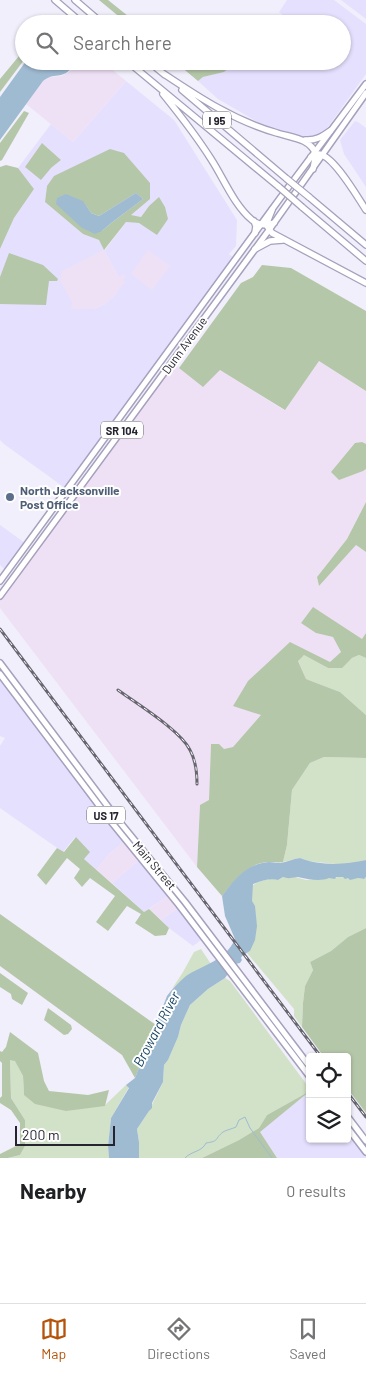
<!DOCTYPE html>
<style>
body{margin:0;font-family:Barlow,sans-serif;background:#f2f2f2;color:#202124}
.controls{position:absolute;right:15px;bottom:15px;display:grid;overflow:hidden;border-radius:5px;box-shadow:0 1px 4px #0004}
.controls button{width:45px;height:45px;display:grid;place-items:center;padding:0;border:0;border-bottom:1px solid #e0e0e0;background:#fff;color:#202124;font:25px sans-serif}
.scale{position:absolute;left:15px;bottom:12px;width:100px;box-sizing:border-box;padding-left:5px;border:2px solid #26242f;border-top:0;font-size:14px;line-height:18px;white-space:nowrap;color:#26242f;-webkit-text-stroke:4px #fefefe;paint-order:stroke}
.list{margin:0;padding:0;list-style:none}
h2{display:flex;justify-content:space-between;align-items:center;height:65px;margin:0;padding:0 20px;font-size:21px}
h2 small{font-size:16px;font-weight:400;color:#757577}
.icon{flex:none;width:28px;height:28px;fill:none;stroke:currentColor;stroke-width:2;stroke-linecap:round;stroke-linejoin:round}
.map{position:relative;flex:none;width:366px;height:1158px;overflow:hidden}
.search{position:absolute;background:#fff;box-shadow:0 1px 4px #0004;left:15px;right:15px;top:15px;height:55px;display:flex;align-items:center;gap:12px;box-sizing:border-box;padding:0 18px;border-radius:28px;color:#757577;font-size:19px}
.sheet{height:145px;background:#fff}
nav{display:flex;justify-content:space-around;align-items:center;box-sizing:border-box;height:70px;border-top:1px solid #e0e0e0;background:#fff;font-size:14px;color:#757577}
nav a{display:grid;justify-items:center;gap:2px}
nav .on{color:#b45309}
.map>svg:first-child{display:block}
.built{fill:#e5e0fe;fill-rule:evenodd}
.industrial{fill:#efe1f5}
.green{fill:#d2e2c8}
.forest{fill:#b5c7a9;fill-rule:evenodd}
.water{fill:#9fbbd2}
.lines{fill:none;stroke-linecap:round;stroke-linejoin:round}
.stream{stroke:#9fbbd2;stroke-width:1}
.major-casing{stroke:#a5a0bc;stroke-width:8}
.highway-casing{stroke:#a5a0bc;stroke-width:8}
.major{stroke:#fff;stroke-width:5}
.highway{stroke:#fff;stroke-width:5.5}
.rail-casing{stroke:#676570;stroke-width:3}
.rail{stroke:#fefefe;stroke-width:1;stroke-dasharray:4;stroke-linecap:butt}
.highway-bridge-casing{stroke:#a5a0bc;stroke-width:8;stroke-linecap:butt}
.highway-bridge{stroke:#fff;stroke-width:5.5}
.service-dot{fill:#5c6f8a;stroke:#fefefe;stroke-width:2}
.labels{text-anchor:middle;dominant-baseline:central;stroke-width:4;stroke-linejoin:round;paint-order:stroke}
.shield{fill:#fefefe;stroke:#67656d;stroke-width:1}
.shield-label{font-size:11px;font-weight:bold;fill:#26242f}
.street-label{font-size:12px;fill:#26242f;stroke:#fefefe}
.service-label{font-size:12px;font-weight:bold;fill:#4e5e75;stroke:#fefefe;text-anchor:start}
.water-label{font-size:14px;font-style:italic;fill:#0d3c5d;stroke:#fefefe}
</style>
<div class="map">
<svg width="366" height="1158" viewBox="0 0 366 1158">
<rect width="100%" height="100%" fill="#f1effb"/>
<path class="built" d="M287,0h47l32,24v50l-41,57 -7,6 -12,1 -38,-10 -50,-29 -20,-18 5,-4 21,-5 15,-11h103v-37h-58l1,-7 -6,-5z
M341,0h25v19z
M126,81l48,39 63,100 -1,26 -7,8 5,4 -169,230 -61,-44 -4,-4v-191l14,-31 20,-29 -16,-21 33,-44 22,18zM42,143l19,17 -10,8zM47,186l83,29 11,2 8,-11 -10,17 -13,-1 -21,28 -6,-10 -16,-6 -38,-32zM104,250l15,28 5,4 -11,15 -8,7 -11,5h-22v-7z
M355,121l3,1 8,6v59l-22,-33 -4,-14z
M0,525l25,18 -20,27 -5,-5z
M0,679l124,163 -14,11 -14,17 -12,-11 -9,-22 -12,15 -63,-44v-62l5,-8 -5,-2z
M139,860l29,36 -24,16 -32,-29z
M178,908l23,32 -8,6 -24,-18 -8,-8z
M310,1091v48h37v-9l19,26v2h-89l-18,-26z"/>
<path class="industrial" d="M76,61h26l24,20 -53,61 -47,-38 16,-23 5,-4 15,-1 10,-6z
M104,250l15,28 3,-4 4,2 -3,4 2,2 -12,15 -8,7 -11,5h-23l1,-7 -12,-22 2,-9z
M148,250l22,16 -18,24 -21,-16z
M319,361l47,30v111l-19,37 -30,38 2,9 37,-41 10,7v81l-3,6 -47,-6 17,4 8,15 -10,10 -69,53 -29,32 -9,2 -13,-5 -2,57 -9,5 -3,61 -197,-259v-7l174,-238 5,5 41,2 64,40z
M124,842l15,18 -27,23 -16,-13 14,-17z
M168,896l10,12 -17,12 -12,-11z"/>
<path class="green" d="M304,655l24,13h13l11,-10 7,-3 7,3v57l-26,-23 -34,-13 -8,-19z
M324,757l42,1v102l-17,4h-14l-28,-3 -7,-3 -17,4 4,-17 5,-55 18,-27z
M283,877h12l11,3 33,-3 19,1 5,1 3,-2v51l-18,9 -17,14 -21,11 3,8 -8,16 -2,17 -1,24 -8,-11v-7l-47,-56 3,-2 2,-65c6,-5 18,-9 26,-6z
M201,949l10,15 -25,13 -14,12 11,-17 11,-20z
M225,978l5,3 80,108v2l-43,24 -8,13 -20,12 -37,18h-63v-16l-2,-13 12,-18 14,-29 1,-17 4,-5 10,-23 3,-12 9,-20 18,-16z
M10,1059l5,1 8,16 1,19 80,11 22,-21 3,2 -18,31 -3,28 1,12h-101l12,-3 5,-9v-26l-14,-22z"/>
<path class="forest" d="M99,0h9l30,24h-10z
M24,50v10l-24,32v-13z
M174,61h65l-15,11 -21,5 -5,4z
M24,111l5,2 -27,47 -2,1v-18z
M42,143l19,17 -10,8 -10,12 -16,-13z
M110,149l14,4 26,30v16l-19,16 10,2 8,-11 10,-9 6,10 3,12 -11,16 -18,-12 -13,-1 -22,28 -5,-10 -16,-6 -38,-32 2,-16 7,-10zM136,193l7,6 -33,25 -8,7 -19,-30 8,12 8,3z
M6,165l12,3 16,21 -20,29 -14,31v-82z
M9,253l34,12 15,14 -1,2h-8l-3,24 -46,-1v-27z
M262,265l29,3 75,43v80l-47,-30 -34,49 -65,-40 -17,17 -24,-19 62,-85 12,-6z
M362,442l4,2v25l-3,2 -24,9 -8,-8 24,-29z
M366,502v50l-10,-7 -37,41 -2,-9 30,-38z
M313,607l49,32 4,-6v25l-7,-3 -7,3 -10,10h-14l-24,-13 -6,6 8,18 34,13 26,23v43l-42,-1 -14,6 -18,27 -5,55 -4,17c-5,1 -7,0 -12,0 -22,-1 -37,19 -49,34l-25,-29 3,-62 9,-5 2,-56h8l5,5 9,-2 28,-32 -28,-9 15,-25 42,-39 40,20 11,-10 -8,-15 -17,-4 -15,-10z
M76,837l14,15 -6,7 60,53 5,-3 20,19 -3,7 -11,1 -20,-13 6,-9 -14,-8 -19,25 -12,-9 19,-26 -25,-18 -8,9 -8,-9 6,-9 -13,-11 -21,27 -9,-10 20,-27 7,4z
M0,914l156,111 -21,53 -13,-23 -122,-89z
M366,928v185l-19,-25v-31h-23l-22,-30 1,-24 2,-17 8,-16 -3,-8 21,-11 17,-14z
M0,973l28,20 -6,12 -10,-6 -1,-5 -11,-7z
M48,1008l23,17 1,4 -4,5 -4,1 -20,-15z
M10,1032l28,21 6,28 5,10 39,4 21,-5 -4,16 -39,5 -31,-7 -11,-9 -1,-19 -8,-15 -5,-1 1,38 14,22v26l-5,9 -12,3h-8v-4l20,-10v-21l-9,-13 -11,-7v-5l2,-2v-33l-2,-2v-10l2,1 4,-5z
M310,1091l-50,41 17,26h-75l37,-18 20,-12 8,-13z"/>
<path class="water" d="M26,61h50c-12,22 -20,9 -33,20l-43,59v-43z
M136,193l7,6 -33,25 -8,7 -7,3 -13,-6 -26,-24 1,-6 9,-4 17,7 8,12 8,3z
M300,858c20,8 45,7 66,2v17l-2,2 -6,-1 -8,2 -2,-2 -3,1 -2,-2h-7l-1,2 -6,-1c-9,4 -22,1 -31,-1 -3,0 -5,1 -8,1 -2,1 -5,-1 -7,-1l-5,3c-8,-2 -17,1 -25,4l-1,17 3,5 2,20 -2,14 -5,11 -8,5 -1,2 1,2 -2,3 -5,1 -10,14 -17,11 -18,16 -9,20 -3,12 -10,23 -4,5 -1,17 -11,21v5l-3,3 -12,18 2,13v16h-30l-1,-12 3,-28 18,-30 -3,-3 9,-7 32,-82c5,-7 12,-14 19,-20 19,-12 39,-15 49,-37l-10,-23 -3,-20c13,-17 24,-32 47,-34 4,0 7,1 11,1 7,-1 13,-4 20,-5z"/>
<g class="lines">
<path class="stream" d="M185,1158c6,-7 17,-6 21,-15 14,-2 8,-4 17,-11 3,-2 9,-3 13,-5l3,-7 6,-3 5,11 22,30"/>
<g class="major-casing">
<path id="major" d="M0,581l281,-384 85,-113
M0,596l269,-366 97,-137
M0,663l118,157 67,82 125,165
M0,674l113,150 66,81 131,172
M347,1116l19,25
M347,1127l19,25"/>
</g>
<g class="highway-casing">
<path id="highway" d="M55,0l28,24
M75,0l28,24
M127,61l152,126
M148,61l17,14
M164,74c36,24 71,47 113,59 16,5 32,5 39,21l-3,15
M182,90l105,89
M163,94c17,21 34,43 48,65 13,20 23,46 41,61 7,6 14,6 22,3
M305,140c11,1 18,-4 25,-9
M311,157c2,-1 5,-3 7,-3 15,0 40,44 48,56
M309,197l57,48
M302,207l64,54
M272,210l-4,10 -1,6 5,7 94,50
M254,221l2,5 -1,7
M255,249l15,-8 13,-1"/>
</g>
<use href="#major" class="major"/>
<use href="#highway" class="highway"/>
<g class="rail-casing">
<path id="rail" d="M0,629l321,428
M118,690c19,14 62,40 72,60 6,11 7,22 7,34
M347,1092l19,25"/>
</g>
<use href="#rail" class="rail"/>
<g class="highway-bridge-casing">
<path id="highway-bridge" d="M287,179l22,18
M279,187l23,20"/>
</g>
<use href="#highway-bridge" class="highway-bridge"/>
</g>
<circle class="service-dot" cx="10" cy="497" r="5"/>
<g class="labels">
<g class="shield">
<rect x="203" y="111.5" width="28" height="17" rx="4"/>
<rect x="101" y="421.5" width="42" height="17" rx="4"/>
<rect x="87" y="806.5" width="38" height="17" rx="4"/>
</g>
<g class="shield-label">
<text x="217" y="120">I 95</text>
<text x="122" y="430">SR 104</text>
<text x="106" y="815">US 17</text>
</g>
<g class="street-label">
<text transform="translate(184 345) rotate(-54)">Dunn Avenue</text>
<text transform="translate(155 865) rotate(50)">Main Street</text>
</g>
<g class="service-label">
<text x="20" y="490">North Jacksonville<tspan x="20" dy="14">Post Office</tspan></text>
</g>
<g class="water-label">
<text transform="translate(156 1029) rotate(-62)">Broward River</text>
</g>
</g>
</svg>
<div class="controls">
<button><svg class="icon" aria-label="locate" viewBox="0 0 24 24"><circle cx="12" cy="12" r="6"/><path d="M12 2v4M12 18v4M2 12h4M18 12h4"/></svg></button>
<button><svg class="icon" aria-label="layers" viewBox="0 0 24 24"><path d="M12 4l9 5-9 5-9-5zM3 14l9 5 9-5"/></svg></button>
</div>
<div class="scale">200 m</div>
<div class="search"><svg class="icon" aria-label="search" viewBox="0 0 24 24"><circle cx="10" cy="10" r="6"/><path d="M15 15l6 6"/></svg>Search here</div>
</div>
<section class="sheet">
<h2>Nearby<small>0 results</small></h2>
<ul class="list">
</ul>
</section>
<nav>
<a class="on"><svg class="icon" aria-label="map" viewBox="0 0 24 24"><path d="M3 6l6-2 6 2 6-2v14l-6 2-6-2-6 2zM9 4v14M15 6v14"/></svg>Map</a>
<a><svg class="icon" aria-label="directions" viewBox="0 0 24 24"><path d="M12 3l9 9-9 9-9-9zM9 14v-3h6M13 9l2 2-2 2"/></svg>Directions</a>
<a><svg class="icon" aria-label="saved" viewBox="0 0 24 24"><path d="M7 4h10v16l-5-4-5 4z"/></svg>Saved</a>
</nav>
